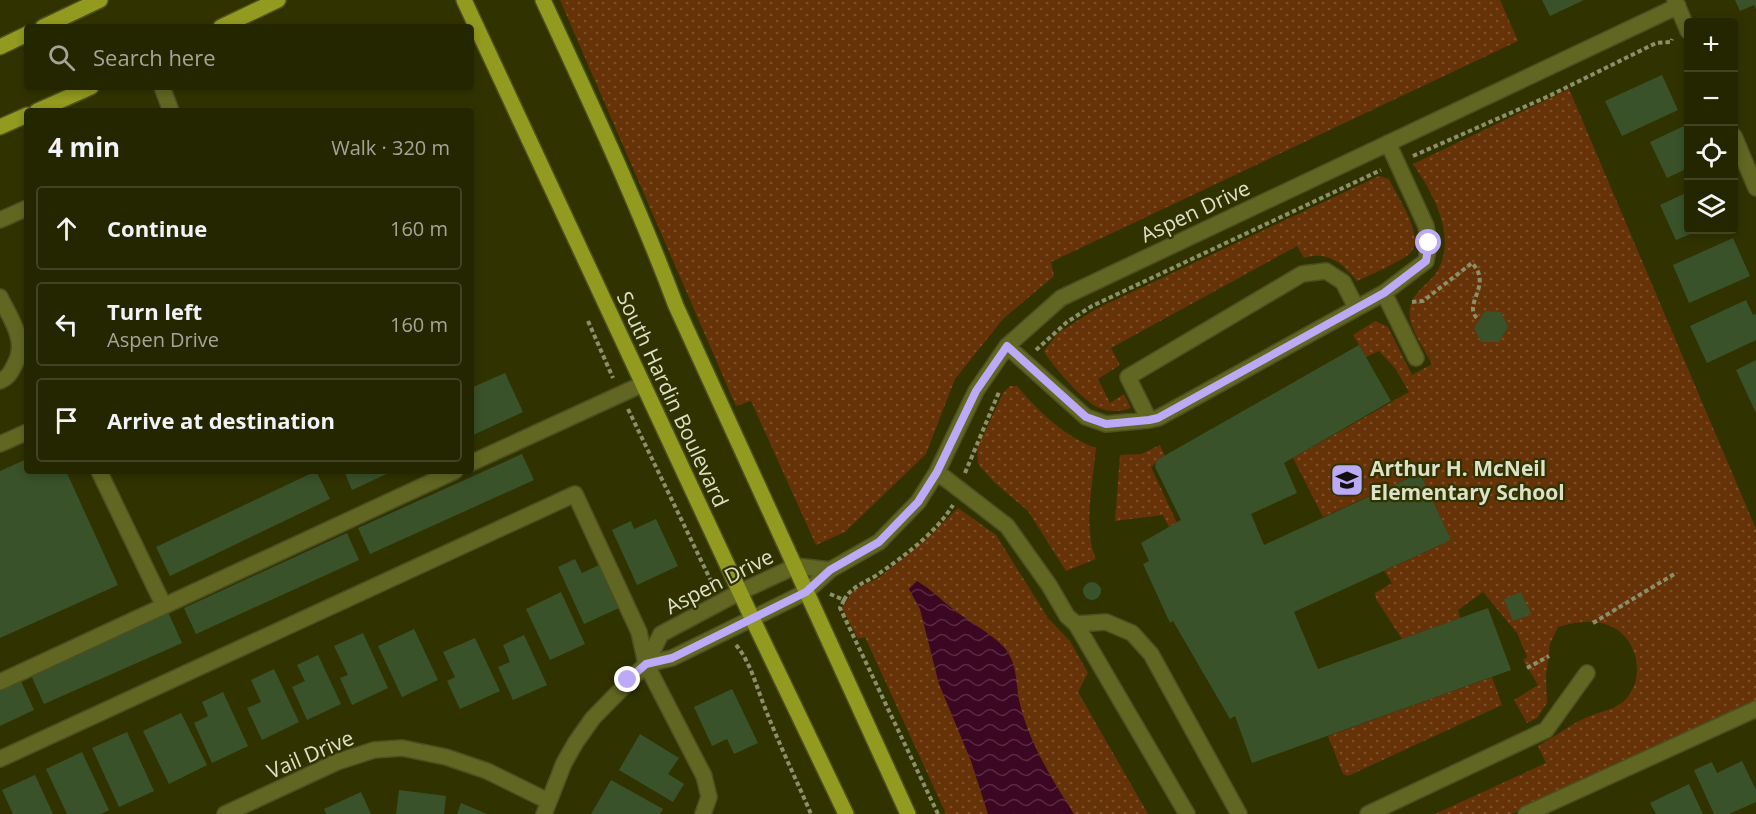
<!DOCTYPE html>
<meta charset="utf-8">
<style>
body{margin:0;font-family:"Open Sans",sans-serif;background:#30320f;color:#f1f3f6}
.controls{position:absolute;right:18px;top:18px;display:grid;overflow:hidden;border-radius:6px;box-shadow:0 3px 9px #0003}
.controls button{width:54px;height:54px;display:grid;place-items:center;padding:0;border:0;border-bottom:2px solid #414322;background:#242600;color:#f1f3f6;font:30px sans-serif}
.stop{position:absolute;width:18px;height:18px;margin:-14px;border:4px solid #bbaaf6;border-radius:50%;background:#fff}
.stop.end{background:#bbaaf6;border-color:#fff;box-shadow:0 2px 6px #0008}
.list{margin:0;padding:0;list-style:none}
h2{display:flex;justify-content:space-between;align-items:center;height:78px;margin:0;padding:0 24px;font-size:26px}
h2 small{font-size:20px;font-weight:400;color:#a3a599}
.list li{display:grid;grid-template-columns:39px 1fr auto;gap:18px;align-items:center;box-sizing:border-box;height:84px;margin:0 12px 12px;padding:0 12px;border:2px solid #414322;border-radius:6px}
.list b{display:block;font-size:22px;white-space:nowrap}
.list p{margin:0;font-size:20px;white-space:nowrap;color:#a3a599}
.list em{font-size:20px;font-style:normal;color:#a3a599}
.icon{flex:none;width:33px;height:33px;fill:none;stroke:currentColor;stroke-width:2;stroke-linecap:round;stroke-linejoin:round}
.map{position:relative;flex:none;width:1756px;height:814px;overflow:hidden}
.search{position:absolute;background:#242600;box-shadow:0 3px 9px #0003;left:24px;top:24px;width:450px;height:66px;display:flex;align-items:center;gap:15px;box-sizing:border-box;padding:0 21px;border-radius:6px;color:#a3a599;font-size:22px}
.panel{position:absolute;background:#242600;box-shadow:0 3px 9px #0003;left:24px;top:108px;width:450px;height:366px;border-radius:6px}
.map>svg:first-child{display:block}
.grass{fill:url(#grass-dots)}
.water{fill:url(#water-waves)}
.building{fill:#3a522a}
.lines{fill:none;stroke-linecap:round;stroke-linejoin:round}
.minor-casing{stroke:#4c4f20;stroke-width:18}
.major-casing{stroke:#4c4f20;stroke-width:18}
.path{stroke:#8c906a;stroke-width:4;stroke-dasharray:4.5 3;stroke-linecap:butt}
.minor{stroke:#616722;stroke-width:15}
.major{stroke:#929a1f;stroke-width:15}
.route{stroke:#bbaaf6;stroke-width:8}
.labels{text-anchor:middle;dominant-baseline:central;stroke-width:4.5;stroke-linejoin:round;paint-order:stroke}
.street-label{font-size:21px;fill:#dde1c7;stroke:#303300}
.poi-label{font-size:21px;font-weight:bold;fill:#dde1c7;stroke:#303300;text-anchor:start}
</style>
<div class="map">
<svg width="1756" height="814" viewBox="0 0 1756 814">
<defs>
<pattern id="grass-dots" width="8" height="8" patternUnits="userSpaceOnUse" patternTransform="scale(1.5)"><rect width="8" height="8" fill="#663207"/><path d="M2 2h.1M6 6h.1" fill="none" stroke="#7b4f2a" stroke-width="1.8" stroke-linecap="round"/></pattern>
<pattern id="water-waves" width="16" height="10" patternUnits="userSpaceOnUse" patternTransform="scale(1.5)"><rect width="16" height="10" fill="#3c0723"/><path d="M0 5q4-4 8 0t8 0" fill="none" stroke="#582b41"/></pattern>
</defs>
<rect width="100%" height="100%" fill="#303300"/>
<path class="grass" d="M560,0h940l18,41 -467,221 3,14 -51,43 -48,60 -29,75 -81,78 -29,13 -65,-144 -15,5z
M1569,89l187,440v173l-244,112h-77l111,-51 -8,-17c17,-9 35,-24 52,-30 15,-6 26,-6 37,-18 19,-23 10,-62 -19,-73 -17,-6 -33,-3 -50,2l-8,17 -4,32 1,27 -10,15 -10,5 -13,-23 24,-15 -15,-25 4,-3 -10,-24 -34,-41 -25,18 2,8 -58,21 -26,-40 -1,-6 17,-10 -8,-12 67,-31 -31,-67 -97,44 -30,-59 116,-66 -14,-24 -16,-17 -13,6 -13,-22 22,-14 13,6 24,48 20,-11c-6,-12 -21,-34 -22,-46 -4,-25 20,-32 29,-50 17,-35 -7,-76 -26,-104z
M1379,176l10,3c8,18 36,56 22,73 -6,8 -43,24 -54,29 -14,-17 -29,-31 -53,-23l-7,-12 -186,102 9,17 -22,14 12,24 14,-9 7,14c-11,4 -21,4 -32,0 -15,-6 -48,-43 -55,-57l14,-18 38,-24z
M1010,386h7c21,25 48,51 79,62 -3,32 -13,82 0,111l-30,12 -38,-60 -34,-29 -16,-18 -1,-15 26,-56z
M1160,445l5,11 -14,11 26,56 -8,4 -6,-12 -48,6 5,-66 21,-1z
M958,508l38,27 52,83 22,23 18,32 -10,19 70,122h-202l-81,-177 -7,2 -16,-31 12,-18 26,-13 44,-36z
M1492,677l10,28 -154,71 -5,-2 -15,-38z"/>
<path class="water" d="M917,581c15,9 23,18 36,28 13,11 46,29 54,42 12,18 8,38 14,57 10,38 32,73 53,106h-86l-17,-53 -32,-77 -19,-75 -11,-20z"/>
<path class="building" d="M1542,0h42l-34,16z
M1735,0h21v9l-2,-4 -14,6z
M1662,75l16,35 -56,26 -17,-35z
M1686,125l2,5v38l-21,10 -17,-36z
M1688,192v38h12l-24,10 -16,-35z
M1733,238l17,38 -61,27 -16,-38z
M1746,300l7,15 3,-1v26l-49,23 -17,-37z
M1485,311l16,1 7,15 -9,15h-18l-7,-14z
M1359,345l32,56 -107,62 13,30 -46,21 13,31 156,-72 31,67 -157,72 24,57 170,-61 23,62 -259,93 -17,-47 -5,3 -57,-98 -3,2 -27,-59 6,-3 -8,-18 40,-23 -26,-53 2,-7z
M1756,360v53l-20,-43z
M505,373l18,39 -52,24v-48z
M522,454l12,26 -164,74 -12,-26z
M27,459v12h39l52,114 -118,53v-167z
M316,471l14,28 -160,77 -14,-29z
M344,471h49l-41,19z
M656,519l22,47 -41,19 -25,-55 19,-9 3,8z
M347,533l12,27 -163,74 -12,-26z
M575,559l7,14 17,-8 20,43 -35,16 -26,-57z
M1083 591a9 9 0 1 1 18 0a9 9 0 1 1-18 0Z
M561,592l24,52 -35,16 -24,-51z
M1521,592l10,22 -18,7 -9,-22z
M168,612l14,31 -138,61 -14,-31z
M414,629l24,51 -36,17 -24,-51z
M363,633l25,55 -36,17 -12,-27 8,-3 -14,-29z
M524,635l23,50 -34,15 -15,-33 12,-5 -7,-17z
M475,638l25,53 -40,18 -13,-28 8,-4 -12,-25z
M318,655l23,49 -34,16 -15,-33 13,-6 -8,-16z
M274,669l25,53 -37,18 -15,-32 14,-6 -10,-22z
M20,679l14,31 -34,16v-38z
M732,689l26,54 -24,11 -7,-15 -15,7 -18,-39z
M223,692l25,54 -36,17 -18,-40 14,-7 -6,-14z
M181,713l26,52 -38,19 -26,-53z
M127,732l27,59 -35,16 -27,-59z
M640,734l39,24 -11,16 16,10 -11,18 -54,-32z
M82,752l27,58 -8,4h-34l-21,-45z
M1742,761l14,29v12l-27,12h-15l-20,-44 18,-8 5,11z
M35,775l18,39h-40l-11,-24z
M611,780l52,29 -3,5h-69z
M1689,784l14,30h-47l-6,-11z
M399,790l47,6 -2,18h-48z
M361,792l10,22h-45l-2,-5z
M461,803l26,11h-30z"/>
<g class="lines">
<g class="minor-casing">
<path id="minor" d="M1675,0l13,31
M162,87l9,24
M1734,136l22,52
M0,220l27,-12
M1384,293l32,65
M0,297c10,21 28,44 15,67 -4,8 -6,13 -15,17
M1007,346l79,71 20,7 43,-4 9,-2 226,-125 42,-32 3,-18 -3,-17 -38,-83
M1149,420l-21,-43 174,-103 24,-3 17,11 13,25
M0,444l27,-12
M471,463l172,-79
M99,471l65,135
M937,472l70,54 42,59 18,31 9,8 111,190
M1076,624l30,-2 26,11 19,21 88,160
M646,664l26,-6 134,-66 24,-22
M0,682l455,-211
M0,759l575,-265 64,138 7,32 58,112 5,21 -6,17
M225,814l112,-52 37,-12 28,-2 44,9 41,14 61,30
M544,814l20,-51 12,-21 17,-24 53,-54 15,-30 79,-42 56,-26 34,4 49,-28 39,-40 19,-30 39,-81 31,-45 54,-48 617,-292
M1368,814l178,-84 41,-57
M1526,814l230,-105"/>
</g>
<g class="major-casing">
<path id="major" d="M464,0l288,618 94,196
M543,0c47,101 94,202 133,306l232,508
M43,27l57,-27
M221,27l57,-27
M0,47l27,-13
M37,111l54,-24
M0,127l27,-12"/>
</g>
<path class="path" d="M1413,156l136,-60 107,-53 15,-1 1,-3
M1412,302l11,-1 49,-38c22,23 -12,42 7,57
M588,321l25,57
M1036,350l31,-28 25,-16 289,-136
M628,409l83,172
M965,473l34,-81
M830,594l14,6c7,-13 20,-17 33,-25 27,-19 58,-41 76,-70
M844,600l-4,8 98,206
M1593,623l83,-50
M736,645c15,18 20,41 29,63 14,36 31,71 46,106
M1527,668l22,-12"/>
<use href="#minor" class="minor"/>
<use href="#major" class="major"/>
</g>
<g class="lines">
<path class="route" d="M628,680l18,-16 26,-6 134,-66 24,-22 49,-28 39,-40 19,-30 39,-81 31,-45 79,71 20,7 43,-4 9,-2 226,-125 42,-32 3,-18"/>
</g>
<defs>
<g id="school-square" transform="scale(1.725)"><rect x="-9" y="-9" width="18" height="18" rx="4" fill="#bbaaf6" stroke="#303300"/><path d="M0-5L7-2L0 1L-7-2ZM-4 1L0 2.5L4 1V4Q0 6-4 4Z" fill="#111"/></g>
</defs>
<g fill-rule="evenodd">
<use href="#school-square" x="1347" y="480"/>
</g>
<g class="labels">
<g class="street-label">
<text transform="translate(1195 211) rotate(-25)">Aspen Drive</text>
<text transform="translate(673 399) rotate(65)">South Hardin Boulevard</text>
<text transform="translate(719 581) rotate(-27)">Aspen Drive</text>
<text transform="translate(310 754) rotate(-23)">Vail Drive</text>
</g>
<g class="poi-label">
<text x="1370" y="468">Arthur H. McNeil<tspan x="1370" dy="24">Elementary School</tspan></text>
</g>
</g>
</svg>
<div class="controls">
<button>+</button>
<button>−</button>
<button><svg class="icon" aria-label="locate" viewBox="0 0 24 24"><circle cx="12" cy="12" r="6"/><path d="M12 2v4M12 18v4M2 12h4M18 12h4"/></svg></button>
<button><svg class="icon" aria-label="layers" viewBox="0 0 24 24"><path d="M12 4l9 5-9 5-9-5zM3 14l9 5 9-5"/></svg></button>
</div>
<div class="stop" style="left:1429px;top:243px"></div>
<div class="stop end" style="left:628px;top:680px"></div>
<div class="search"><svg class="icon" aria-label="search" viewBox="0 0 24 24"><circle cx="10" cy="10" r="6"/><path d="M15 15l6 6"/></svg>Search here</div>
<section class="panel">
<h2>4 min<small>Walk · 320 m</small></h2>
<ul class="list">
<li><svg class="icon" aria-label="ahead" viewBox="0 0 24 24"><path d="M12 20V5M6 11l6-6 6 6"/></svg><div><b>Continue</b></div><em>160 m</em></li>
<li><svg class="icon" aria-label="left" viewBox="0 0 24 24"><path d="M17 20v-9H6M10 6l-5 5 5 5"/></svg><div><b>Turn left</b><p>Aspen Drive</p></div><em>160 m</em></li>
<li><svg class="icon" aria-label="arrive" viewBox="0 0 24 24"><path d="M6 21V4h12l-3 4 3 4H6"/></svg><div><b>Arrive at destination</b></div></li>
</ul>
</section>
</div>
